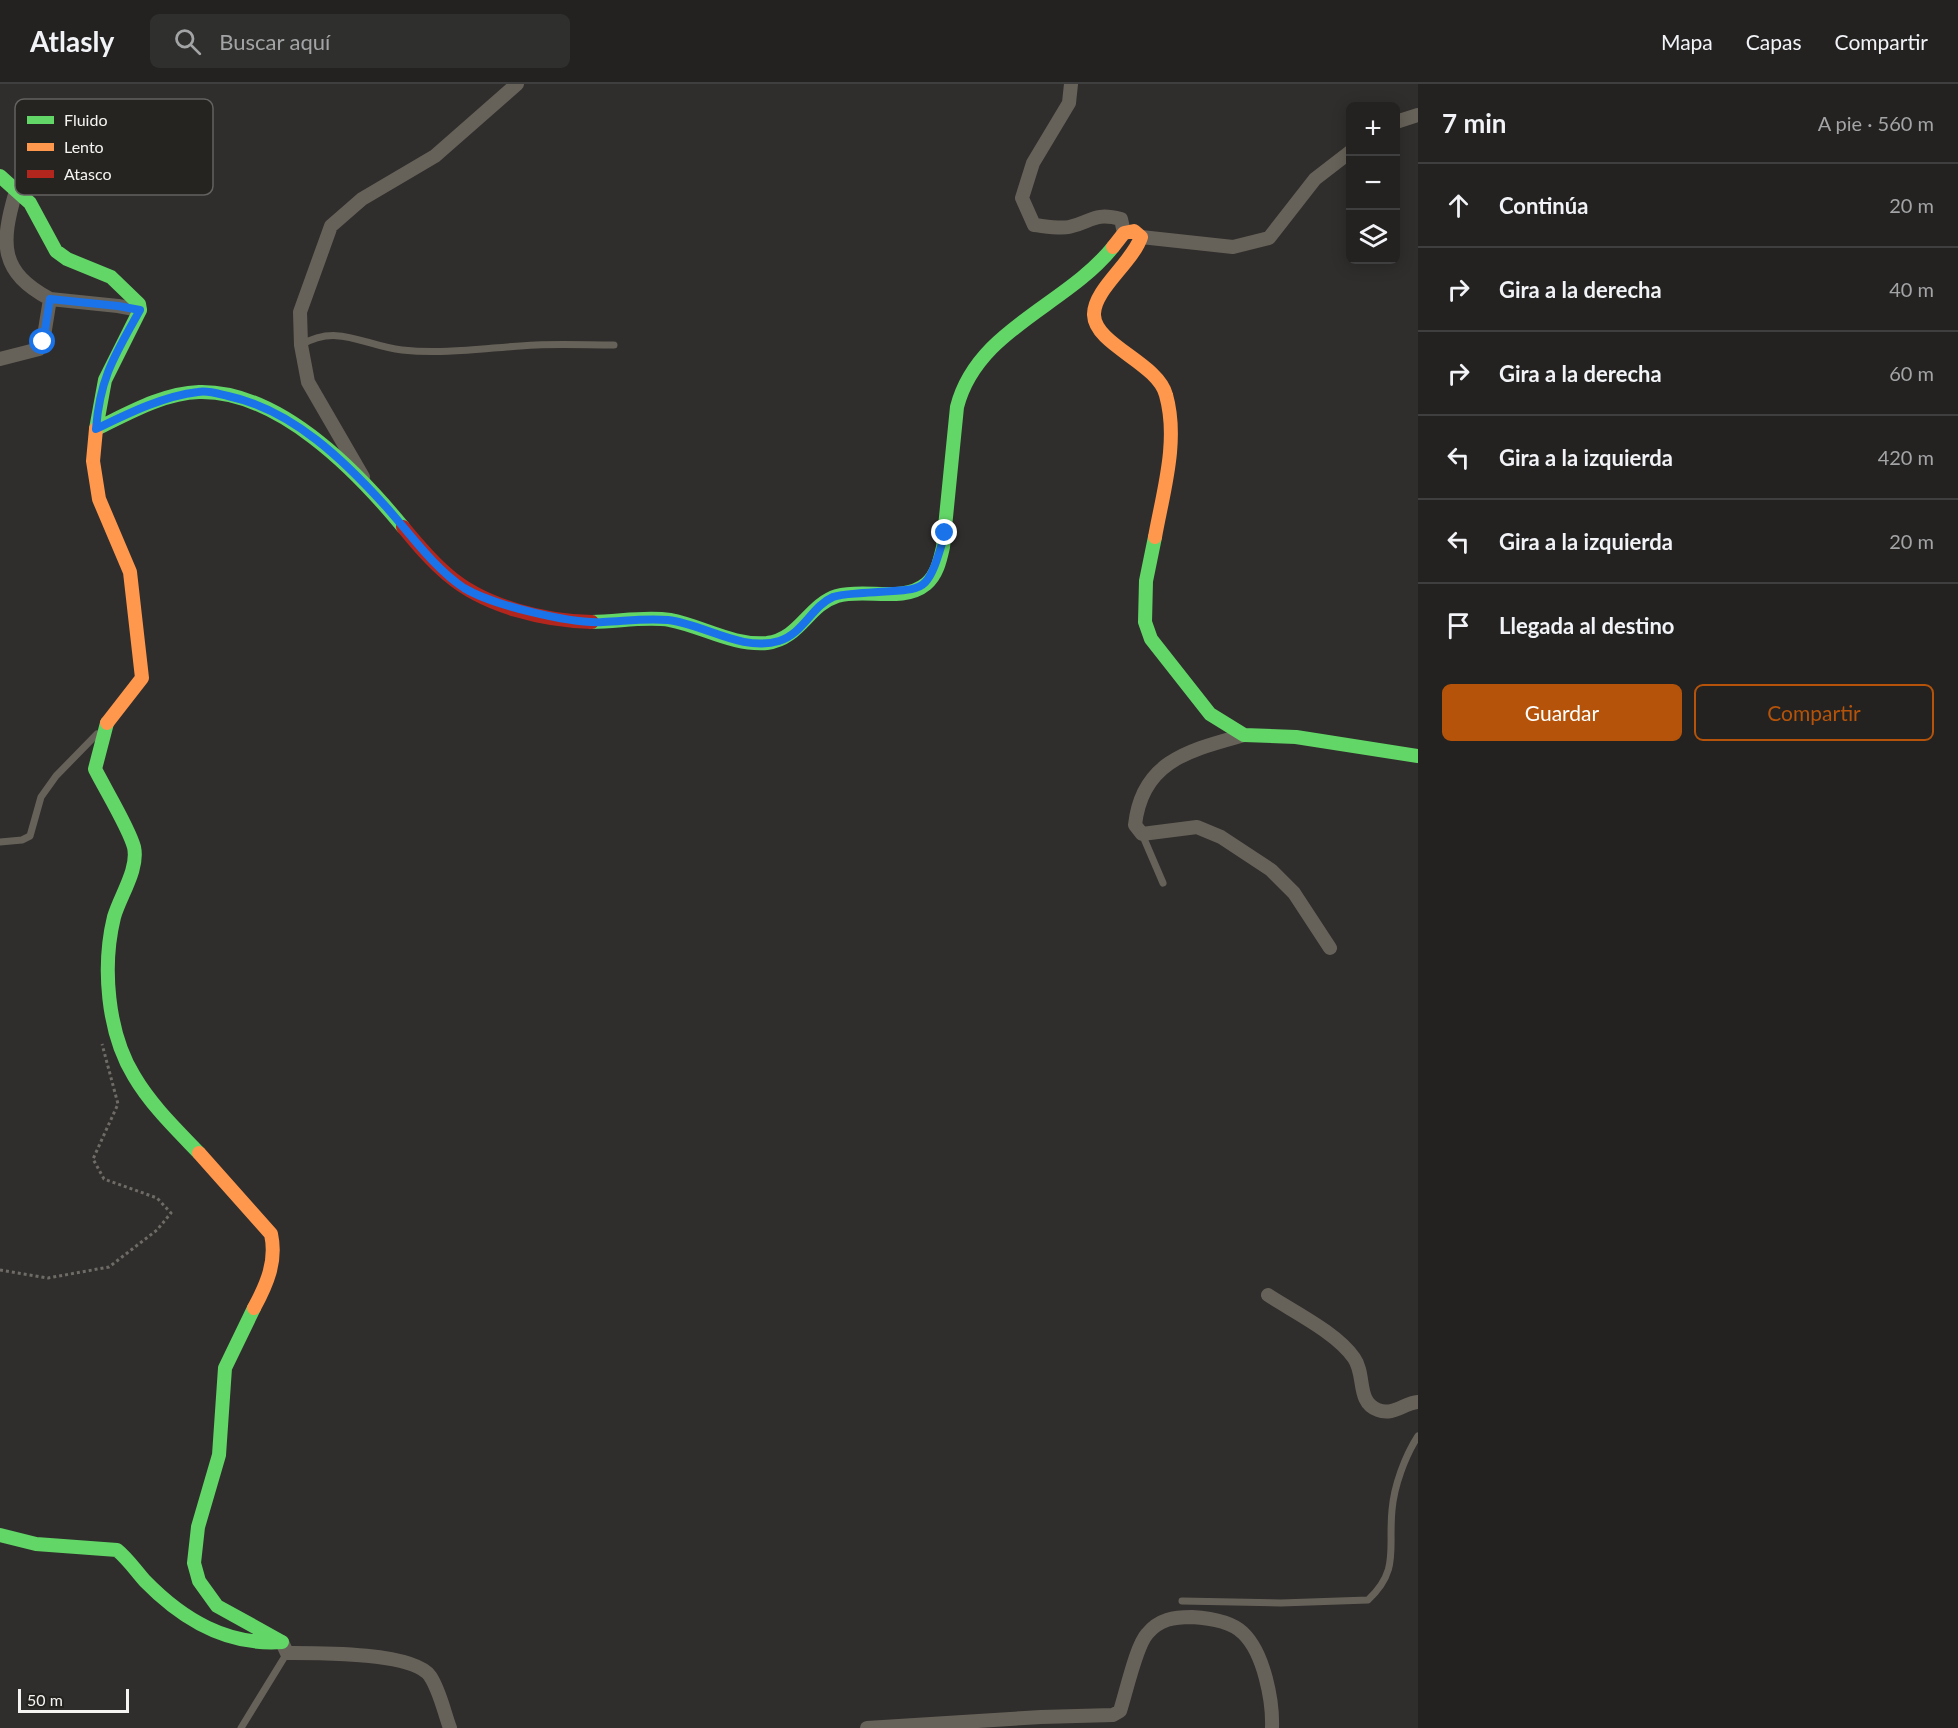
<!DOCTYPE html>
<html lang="es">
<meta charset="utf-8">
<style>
body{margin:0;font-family:Lato,sans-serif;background:#2f2f2e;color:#f1f3f6}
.controls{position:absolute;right:18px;top:18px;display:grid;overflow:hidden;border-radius:9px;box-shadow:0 3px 15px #0003}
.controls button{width:54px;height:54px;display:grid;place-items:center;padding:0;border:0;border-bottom:2px solid #403f3f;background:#232221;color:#f1f3f6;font:30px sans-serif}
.scale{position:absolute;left:18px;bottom:15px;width:111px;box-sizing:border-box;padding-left:6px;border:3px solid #f6f4f2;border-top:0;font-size:16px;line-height:21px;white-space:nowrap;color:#f6f4f2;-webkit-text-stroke:4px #262421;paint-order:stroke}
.stop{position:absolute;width:18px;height:18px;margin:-14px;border:4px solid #1a73e8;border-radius:50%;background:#fff}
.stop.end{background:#1a73e8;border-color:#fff;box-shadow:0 2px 6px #0008}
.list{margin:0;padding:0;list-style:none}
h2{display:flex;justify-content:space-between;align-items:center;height:78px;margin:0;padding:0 24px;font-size:26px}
h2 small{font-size:20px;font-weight:400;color:#a3a4a5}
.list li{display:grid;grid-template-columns:39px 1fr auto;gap:18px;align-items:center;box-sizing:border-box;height:84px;padding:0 24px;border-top:2px solid #403f3f}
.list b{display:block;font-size:22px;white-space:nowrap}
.list em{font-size:20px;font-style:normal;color:#a3a4a5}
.actions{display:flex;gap:12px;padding:18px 24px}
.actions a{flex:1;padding:14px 0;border:2px solid #b45309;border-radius:9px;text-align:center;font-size:21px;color:#b45309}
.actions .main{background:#b45309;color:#fff}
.icon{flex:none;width:33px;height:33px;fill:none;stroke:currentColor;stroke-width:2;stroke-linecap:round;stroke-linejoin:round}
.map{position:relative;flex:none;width:1418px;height:1644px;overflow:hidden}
header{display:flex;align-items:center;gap:36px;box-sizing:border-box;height:84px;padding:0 30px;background:#232221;border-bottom:2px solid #403f3f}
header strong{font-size:28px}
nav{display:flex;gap:33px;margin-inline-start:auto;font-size:21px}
.search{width:420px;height:54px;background:#2f2f2e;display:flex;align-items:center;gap:15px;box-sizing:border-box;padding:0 21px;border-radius:9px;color:#a3a4a5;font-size:22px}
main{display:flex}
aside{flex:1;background:#232221}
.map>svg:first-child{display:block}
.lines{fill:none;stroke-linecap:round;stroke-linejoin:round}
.path{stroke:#6f6b66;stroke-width:3;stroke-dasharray:3 3;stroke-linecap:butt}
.lane{stroke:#676259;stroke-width:7}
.street{stroke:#676259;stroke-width:14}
.fast{stroke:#63d668;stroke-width:14}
.slow{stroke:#ff974d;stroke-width:14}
.jam{stroke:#b3261e;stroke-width:14}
.route{stroke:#1a73e8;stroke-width:8}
.key{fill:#262421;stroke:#646260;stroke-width:1.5}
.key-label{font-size:16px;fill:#f6f4f2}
</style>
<header>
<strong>Atlasly</strong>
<div class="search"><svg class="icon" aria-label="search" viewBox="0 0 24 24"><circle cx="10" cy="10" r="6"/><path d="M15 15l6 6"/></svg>Buscar aquí</div>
<nav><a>Mapa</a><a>Capas</a><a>Compartir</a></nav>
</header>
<main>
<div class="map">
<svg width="1418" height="1644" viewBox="0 0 1418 1644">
<rect width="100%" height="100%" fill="#2f2e2c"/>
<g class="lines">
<path class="path" d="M0,1186l48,8 61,-11 48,-37 14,-17 -14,-15 -53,-19 -11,-20 25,-55 -16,-60"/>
<path class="lane" d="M301,261c37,-22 63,1 101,5 45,5 89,-3 134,-5 26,-1 52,0 78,0
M1142,750l21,49
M0,758l22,-2 8,-4 11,-39 15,-21 41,-42
M1182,1517l99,2 87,-3c32,-30 20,-51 24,-90 2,-24 13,-54 26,-74
M241,1644l46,-75"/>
<path class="street" d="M1071,0l-2,19 -36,60 -11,35 12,27c10,1 25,4 35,2 23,-5 24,-15 52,-8l3,14
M1396,38l22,-7
M1141,153l92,10 36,-9 46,-59 35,-27
M50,215l68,7 22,4
M0,275l39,-10 4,-7 7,-43c-50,-27 -50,-54 -34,-108
M363,393l-55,-95 -7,-37 -1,-33 31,-86 31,-27 73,-43 82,-72
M1244,651c-53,15 -102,25 -109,90l7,9 55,-7 24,10 50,33 23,23 36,55
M1268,1211c26,17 69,38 86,63 12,17 2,44 24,52 15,6 26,-7 40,-8
M282,1558l5,11c30,0 126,-1 143,23 10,15 14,36 20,52
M867,1644l174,-11 72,-2 7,-4c6,-18 16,-65 27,-77 12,-15 27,-17 45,-17 16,1 39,4 51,16 21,20 30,68 29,95"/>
<path class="fast" d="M0,92l30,27 26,48 11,8 44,18 28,27 1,6 -35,70 -9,49c31,-15 67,-36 103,-37 79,-2 157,78 204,135
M1155,453l-9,44 -1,41 6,17 59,75 34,21 52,2 122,19
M592,538c26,0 52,-6 78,-2 32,6 63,26 97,23 33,-4 41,-38 70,-47 28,-8 66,7 89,-12 11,-9 14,-24 17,-37l14,-140c20,-78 109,-101 156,-160
M107,639l-12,46c10,20 34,59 39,78 5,22 -14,49 -20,70 -12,49 -7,115 20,159 17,29 42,53 65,77
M0,1451l36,9 81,6c11,9 19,21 28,31 38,39 82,65 137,61l-65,-36 -18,-25 -5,-18 4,-36 21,-72 6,-87 29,-60"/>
<path class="slow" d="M1113,163l11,-14 10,-2 7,6c-8,25 -48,53 -47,78 1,30 64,48 72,80 13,46 -3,97 -11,142
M96,345l-3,32 6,38 31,73 12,106 -35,45
M199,1069l72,81c6,27 -4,50 -17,74"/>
<path class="jam" d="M403,443c14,17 28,34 45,48 37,32 97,46 144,47"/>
</g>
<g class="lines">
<path class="route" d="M43,258l7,-43 68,7 22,4c-25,45 -40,67 -44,119 31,-15 67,-33 102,-37 10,-2 21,2 30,4 65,14 117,65 160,113 23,26 47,60 76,79 28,17 107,36 139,34 23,-1 42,-4 65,-2 36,4 73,32 111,21 24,-7 33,-35 54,-44 9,-3 20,-3 30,-4 63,-6 63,7 82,-60"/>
</g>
<rect x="15" y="15" width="198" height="96" rx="9" class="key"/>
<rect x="27" y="32" width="27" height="8" fill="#63d668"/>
<rect x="27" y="59" width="27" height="8" fill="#ff974d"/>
<rect x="27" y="86" width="27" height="8" fill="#b3261e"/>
<g class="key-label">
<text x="64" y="42">Fluido</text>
<text x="64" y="69">Lento</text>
<text x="64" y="96">Atasco</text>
</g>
</svg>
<div class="controls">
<button>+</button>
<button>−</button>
<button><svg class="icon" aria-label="layers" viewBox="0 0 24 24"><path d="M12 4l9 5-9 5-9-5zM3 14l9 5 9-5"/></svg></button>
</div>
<div class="scale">50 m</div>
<div class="stop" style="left:43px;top:258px"></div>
<div class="stop end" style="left:945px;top:449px"></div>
</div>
<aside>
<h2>7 min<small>A pie · 560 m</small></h2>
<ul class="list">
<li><svg class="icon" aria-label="ahead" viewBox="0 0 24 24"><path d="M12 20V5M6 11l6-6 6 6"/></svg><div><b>Continúa</b></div><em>20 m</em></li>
<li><svg class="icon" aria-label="right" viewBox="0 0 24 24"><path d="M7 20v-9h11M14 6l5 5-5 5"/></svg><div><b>Gira a la derecha</b></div><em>40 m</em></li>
<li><svg class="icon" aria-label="right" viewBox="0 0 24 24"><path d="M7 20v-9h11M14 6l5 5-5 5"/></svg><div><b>Gira a la derecha</b></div><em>60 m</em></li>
<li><svg class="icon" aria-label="left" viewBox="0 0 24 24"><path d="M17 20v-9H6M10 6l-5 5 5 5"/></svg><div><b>Gira a la izquierda</b></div><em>420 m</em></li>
<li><svg class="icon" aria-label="left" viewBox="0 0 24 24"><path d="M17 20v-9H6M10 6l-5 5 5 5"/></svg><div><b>Gira a la izquierda</b></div><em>20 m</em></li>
<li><svg class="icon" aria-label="arrive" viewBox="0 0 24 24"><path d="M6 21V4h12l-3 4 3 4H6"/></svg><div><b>Llegada al destino</b></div></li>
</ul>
<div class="actions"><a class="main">Guardar</a><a>Compartir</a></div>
</aside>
</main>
